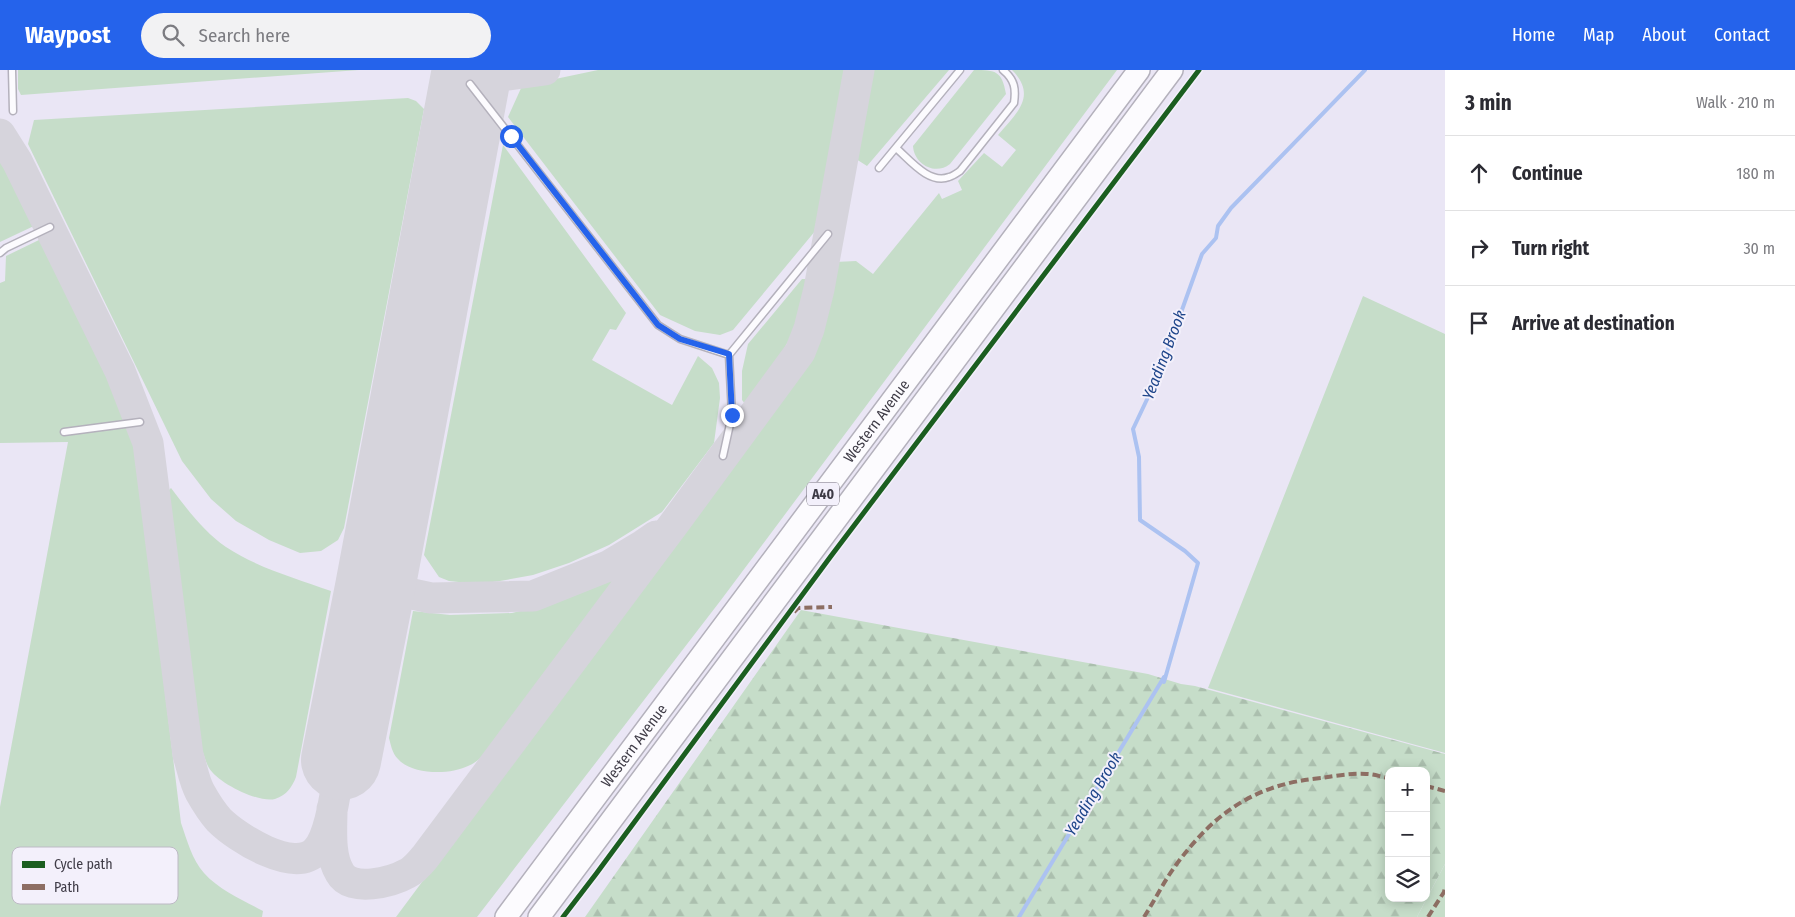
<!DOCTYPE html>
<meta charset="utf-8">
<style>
body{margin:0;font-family:"Fira Sans Condensed",sans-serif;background:#f2f2f3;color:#2b2b33}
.controls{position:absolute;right:15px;bottom:15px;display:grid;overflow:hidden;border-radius:10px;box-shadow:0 2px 12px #0003}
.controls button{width:45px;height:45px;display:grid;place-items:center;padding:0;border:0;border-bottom:1px solid #e1e1e2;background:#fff;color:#2b2b33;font:25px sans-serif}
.stop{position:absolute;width:15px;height:15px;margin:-11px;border:4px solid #2563eb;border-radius:50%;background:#fff}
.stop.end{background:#2563eb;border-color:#fff;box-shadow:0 1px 5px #0008}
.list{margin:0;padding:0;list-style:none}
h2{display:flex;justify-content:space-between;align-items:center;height:65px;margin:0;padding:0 20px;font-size:21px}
h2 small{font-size:16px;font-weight:400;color:#7c7c81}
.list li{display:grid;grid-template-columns:32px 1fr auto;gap:15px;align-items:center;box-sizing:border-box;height:75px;padding:0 20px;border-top:1px solid #e1e1e2}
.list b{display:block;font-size:19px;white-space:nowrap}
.list em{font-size:16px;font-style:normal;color:#7c7c81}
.icon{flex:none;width:28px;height:28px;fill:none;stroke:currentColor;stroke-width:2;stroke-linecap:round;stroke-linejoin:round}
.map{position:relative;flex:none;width:1445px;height:847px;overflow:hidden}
header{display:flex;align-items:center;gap:30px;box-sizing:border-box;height:70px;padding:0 25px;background:#2563eb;color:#fff}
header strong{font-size:24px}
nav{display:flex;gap:28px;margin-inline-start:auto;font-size:18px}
.search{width:350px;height:45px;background:#f2f2f3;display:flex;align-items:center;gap:12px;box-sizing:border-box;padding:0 18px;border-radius:28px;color:#7c7c81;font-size:19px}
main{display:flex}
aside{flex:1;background:#fff}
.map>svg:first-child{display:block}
.green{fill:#c6ddc9}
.forest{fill:url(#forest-firs);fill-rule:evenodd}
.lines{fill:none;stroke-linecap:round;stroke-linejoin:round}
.stream{stroke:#acc2f1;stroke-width:4}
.taxiway{stroke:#d6d4dc;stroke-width:31}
.runway{stroke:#d6d4dc;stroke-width:80}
.service-casing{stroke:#b4b1bc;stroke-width:9}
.trunk-casing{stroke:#b4b1bc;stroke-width:24}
.service{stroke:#fcfbfe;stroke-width:6}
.trunk{stroke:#fcfbfe;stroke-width:21}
.quiet{stroke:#8d6e63;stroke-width:4;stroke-dasharray:8 4;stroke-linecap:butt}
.cycleway-casing{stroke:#f3f0fb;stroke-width:8}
.cycleway{stroke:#1b5e20;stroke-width:5}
.route{stroke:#2563eb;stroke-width:6}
.labels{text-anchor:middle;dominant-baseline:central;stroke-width:4;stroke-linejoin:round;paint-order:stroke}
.shield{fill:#f3f0fb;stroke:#74717c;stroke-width:1}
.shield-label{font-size:14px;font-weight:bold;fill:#3e3b46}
.street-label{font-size:15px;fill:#3e3b46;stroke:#f3f0fb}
.water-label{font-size:16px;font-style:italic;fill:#1e458a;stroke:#f3f0fb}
.key{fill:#f3f0fb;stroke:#bdbac5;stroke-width:1}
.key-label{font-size:14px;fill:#3e3b46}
</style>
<header>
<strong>Waypost</strong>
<div class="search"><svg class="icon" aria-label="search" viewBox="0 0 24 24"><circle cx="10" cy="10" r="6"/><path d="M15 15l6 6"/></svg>Search here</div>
<nav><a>Home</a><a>Map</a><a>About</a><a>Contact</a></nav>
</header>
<main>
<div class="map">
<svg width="1445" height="847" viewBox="0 0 1445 847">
<defs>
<pattern id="forest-firs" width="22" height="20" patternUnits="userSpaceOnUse" patternTransform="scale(1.25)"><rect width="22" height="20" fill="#c6ddc9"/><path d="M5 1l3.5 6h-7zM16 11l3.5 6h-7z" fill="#abbfae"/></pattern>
</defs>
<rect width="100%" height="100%" fill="#eae6f5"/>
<path class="green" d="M18,0h341l-338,25 -3,-6z
M598,0h248l-30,160 -83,100 -13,5 -25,-4 -35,-16 -152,-198 14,-31z
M873,0h76l-82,96 -11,-7z
M974,0c22,0 28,1 32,24l-56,70c-15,12 -36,0 -37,-18z
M1012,0h105l-396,530 -244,317h-81l409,-551 12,-21 8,-25 10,-58 21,-1 17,13 66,-81 3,6 20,-9 -4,-9 26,-28 18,14 14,-17 -18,-15c18,-21 40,-39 14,-65z
M408,28l8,3 8,8 -80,419 -6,12 -17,11 -21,2 -31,-13 -33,-19 -25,-22 -29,-38 -154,-317 6,-24z
M503,75l123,168 -10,17 -6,-1 -18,31 80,45 26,-49 14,12 7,15 1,15 -6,45 -52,69 -53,33 -40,18 -36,12 -33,6 -22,3 -29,-3 -10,-4 -15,-22z
M0,85l5,5 31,65 -36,17z
M41,169l86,179 7,20 47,385c6,17 11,37 23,50 15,17 39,27 59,38l-1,6h-262v-110l68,-365 -68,1v-160l5,-2 1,-25z
M802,209h4c-2,13 -4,26 -8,38 -9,32 -33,60 -53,87l-3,-4v-29l6,-27z
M1363,226l82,38v419l-237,-65z
M171,418c16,21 33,44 55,59 32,21 69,31 105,44l-35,186c-4,10 -9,18 -21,22 -17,4 -57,-16 -66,-31 -3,-5 -5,-13 -7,-18l-34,-259z
M615,505l1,3 -124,168c-7,8 -14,16 -24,20 -18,9 -56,9 -70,-7 -6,-6 -7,-14 -9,-21l24,-127 37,4 62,-2 28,-7z
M1445,794v53h-28z"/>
<path class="forest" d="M801,540l347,64 33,10 14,2 250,68v110l-28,53h-832zM1389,701h37v127h-37z"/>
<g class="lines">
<path class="stream" d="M1164,612l34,-119 -13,-12 -45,-31 -1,-63 -6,-28 26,-55 43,-120 14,-16 2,-12 13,-18 134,-138
M1019,847l145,-240"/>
<path class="taxiway" d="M497,0l12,5 36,-5
M0,64l17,27 103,210 28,72 40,312c4,12 6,26 12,37 5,9 12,20 19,28 18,18 75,54 97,31 16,-17 20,-67 25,-91
M383,474l3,27 5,11 12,10 28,6 102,-2 75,-30 35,-21 13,-9
M332,739c0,20 -3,46 8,64 11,20 52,9 68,0 6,-3 12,-10 17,-16l251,-336 124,-169 9,-23 10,-40 40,-219"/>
<path class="runway" d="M341,690l34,-172 97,-518"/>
<g class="service-casing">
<path id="service" d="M12,0l1,41
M470,14l188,241 22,14 49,16
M896,78c13,11 33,37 53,29 4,-1 8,-4 11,-6l54,-68c2,-14 1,-23 -11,-33
M879,98l81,-98
M0,183l6,-5 44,-21
M64,362l76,-10
M723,386l9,-41 -3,-60 99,-121"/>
</g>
<g class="trunk-casing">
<g id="trunk">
<path id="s1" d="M506,847l633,-847"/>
<path d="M539,847l633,-847"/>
</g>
</g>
<use href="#service" class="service"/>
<use href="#trunk" class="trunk"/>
<path class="quiet" d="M794,542l4,-4 34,-1
M1426,716l19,5
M1144,847c11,-17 20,-36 32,-52 38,-52 79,-81 145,-87 14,-2 31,-5 45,-4 8,0 15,3 23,4
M1428,847l16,-25 1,-5"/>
<g class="cycleway-casing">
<path id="cycleway" d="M563,847l33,-43 235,-318 368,-486"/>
</g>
<use href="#cycleway" class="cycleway"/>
</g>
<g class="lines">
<path class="route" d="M511,66l147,189 22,14 49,15 3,61"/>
</g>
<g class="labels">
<rect class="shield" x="807" y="412.5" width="32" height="23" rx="4"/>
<g class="shield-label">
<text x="823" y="424">A40</text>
</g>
<g class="street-label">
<text stroke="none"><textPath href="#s1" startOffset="619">Western Avenue</textPath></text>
<text stroke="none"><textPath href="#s1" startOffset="214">Western Avenue</textPath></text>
</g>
<g class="water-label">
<text transform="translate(1164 285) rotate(-69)">Yeading Brook</text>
<text transform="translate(1093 724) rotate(-59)">Yeading Brook</text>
</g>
</g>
<rect x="12" y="777" width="166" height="57" rx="8" class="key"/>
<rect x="22" y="791" width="23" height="7" fill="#1b5e20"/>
<rect x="22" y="814" width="23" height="6" fill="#8d6e63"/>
<g class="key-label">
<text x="54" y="799">Cycle path</text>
<text x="54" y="822">Path</text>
</g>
</svg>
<div class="controls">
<button>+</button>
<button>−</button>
<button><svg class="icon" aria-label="layers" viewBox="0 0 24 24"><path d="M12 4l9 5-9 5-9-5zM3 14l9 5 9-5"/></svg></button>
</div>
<div class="stop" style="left:511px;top:66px"></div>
<div class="stop end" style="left:732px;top:345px"></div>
</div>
<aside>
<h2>3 min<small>Walk · 210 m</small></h2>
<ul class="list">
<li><svg class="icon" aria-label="ahead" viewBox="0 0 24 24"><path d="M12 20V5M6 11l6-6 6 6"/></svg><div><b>Continue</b></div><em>180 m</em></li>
<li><svg class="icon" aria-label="right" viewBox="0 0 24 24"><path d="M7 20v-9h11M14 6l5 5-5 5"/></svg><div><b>Turn right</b></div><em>30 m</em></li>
<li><svg class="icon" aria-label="arrive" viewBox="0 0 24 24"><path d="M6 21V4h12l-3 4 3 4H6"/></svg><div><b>Arrive at destination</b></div></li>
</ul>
</aside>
</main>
